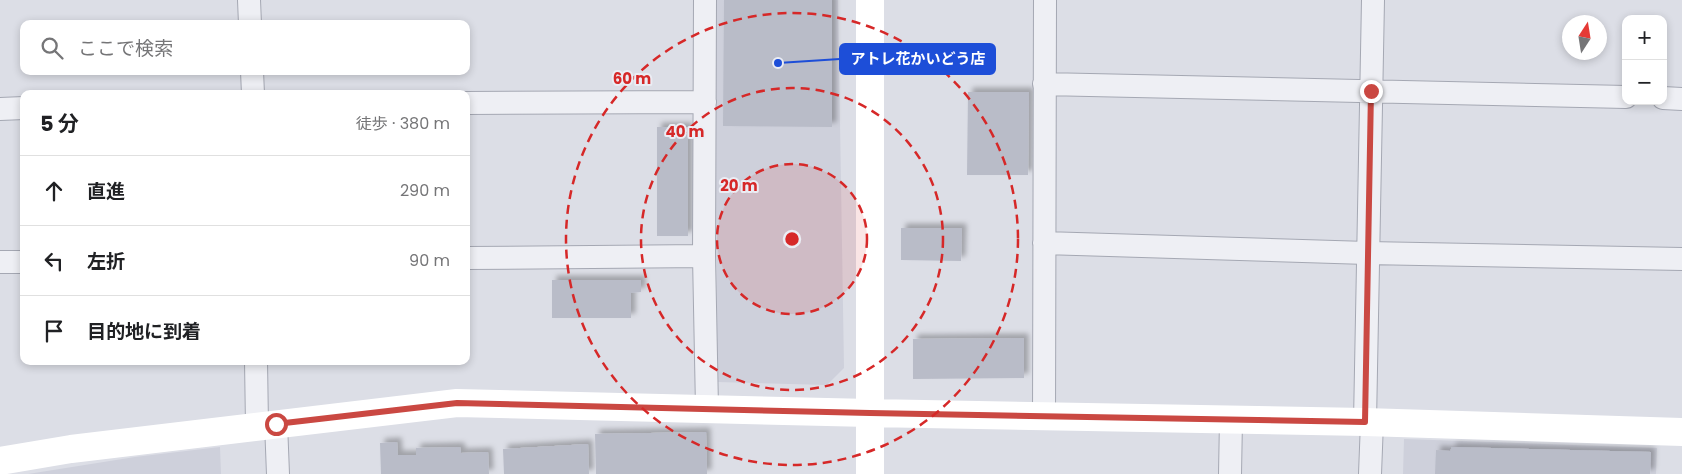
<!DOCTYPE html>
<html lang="ja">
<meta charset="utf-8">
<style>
body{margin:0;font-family:Poppins,"Noto Sans JP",sans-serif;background:#f6f6f6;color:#202124}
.controls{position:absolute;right:15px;top:15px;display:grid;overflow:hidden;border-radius:10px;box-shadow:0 2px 8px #0003}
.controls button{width:45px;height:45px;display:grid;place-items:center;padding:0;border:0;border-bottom:1px solid #e0e0e0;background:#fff;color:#202124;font:25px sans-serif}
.compass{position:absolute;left:1562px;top:15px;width:45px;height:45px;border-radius:50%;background:#fff;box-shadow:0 2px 8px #0003;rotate:12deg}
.stop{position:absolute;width:15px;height:15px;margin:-11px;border:4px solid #ca4842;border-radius:50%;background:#fff}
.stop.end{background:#ca4842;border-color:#fff;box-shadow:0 1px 5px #0008}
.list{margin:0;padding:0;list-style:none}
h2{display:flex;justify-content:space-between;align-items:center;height:65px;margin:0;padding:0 20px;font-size:21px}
h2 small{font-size:16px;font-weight:400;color:#757577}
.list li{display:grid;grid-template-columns:32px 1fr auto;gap:15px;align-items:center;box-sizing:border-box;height:70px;padding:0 20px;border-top:1px solid #e0e0e0}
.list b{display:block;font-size:19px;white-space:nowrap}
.list em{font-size:16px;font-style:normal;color:#757577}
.icon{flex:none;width:28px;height:28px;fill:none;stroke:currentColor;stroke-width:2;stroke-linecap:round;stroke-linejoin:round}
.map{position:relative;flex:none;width:1682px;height:474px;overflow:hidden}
.search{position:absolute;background:#fff;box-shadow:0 2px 8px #0003;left:20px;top:20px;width:450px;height:55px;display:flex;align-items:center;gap:12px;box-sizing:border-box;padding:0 18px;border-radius:10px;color:#757577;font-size:19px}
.panel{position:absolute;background:#fff;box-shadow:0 2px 8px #0003;left:20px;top:90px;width:450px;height:275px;border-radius:10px}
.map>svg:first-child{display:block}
.built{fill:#ced0db}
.building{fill:#b9bcc8;filter:url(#shadow)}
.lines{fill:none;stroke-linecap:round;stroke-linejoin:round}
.street-casing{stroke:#a5a8b3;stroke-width:24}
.street{stroke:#eeeff4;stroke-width:22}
.secondary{stroke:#fff;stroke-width:28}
.route{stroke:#ca4842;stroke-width:6}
.ring{fill:none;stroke:#d62828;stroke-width:2.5;stroke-dasharray:9 6}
.centre{fill:#d62828;stroke:#ebedf4;stroke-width:2.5}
.ring-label{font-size:15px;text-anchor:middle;font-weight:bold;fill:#d62828;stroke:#ebedf4;stroke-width:4;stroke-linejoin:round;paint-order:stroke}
.leader{fill:none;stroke:#1d4ed8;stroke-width:2}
.callout-dot{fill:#1d4ed8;stroke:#ebedf4;stroke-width:2}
.callout{fill:#1d4ed8;stroke:#1d4ed8;stroke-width:2}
.callout-label{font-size:15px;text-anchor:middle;font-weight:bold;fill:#fff}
</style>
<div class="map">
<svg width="1682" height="474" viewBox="0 0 1682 474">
<defs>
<filter id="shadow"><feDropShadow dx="4.5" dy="-4.5" stdDeviation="2.5" flood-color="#0004"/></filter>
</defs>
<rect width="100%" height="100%" fill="#dcdee6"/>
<path class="built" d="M715,0h123l6,368 -17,17 -110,-3z
M1404,439l253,9 -1,26h-253z
M220,447l1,27h-193l107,-17z"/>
<path class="building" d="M724,0h108v127l-109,-1z
M968,92h61l-1,83h-61z
M657,127h31v109h-31z
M901,228h61l-1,33 -60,-1z
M552,280h89v12l-10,1v25h-79z
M1024,338v40l-111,1v-40z
M706,432l1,42h-111l-1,-40z
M397,442l1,13h18v-7l44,-1 1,6 27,-1 1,22h-108l-1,-31z
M588,444l1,30h-85l-1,-25z
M1452,447l199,5 -1,22h-215l1,-24 14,1z"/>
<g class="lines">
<g class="street-casing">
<path id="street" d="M249,0l1,24
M705,0l-1,256 3,152
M252,71l1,23
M1044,84l582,13
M1663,98l19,1
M466,103l239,-1
M0,109l24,-1
M1044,243l323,10 315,6
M466,258l238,-2
M0,262h24
M256,361l1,64
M1044,417l1,-417
M1365,422l8,-422
M276,423l2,51
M1230,474l1,-54
M1370,474l2,-52"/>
</g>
<use href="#street" class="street"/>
<path class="secondary" d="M0,461l71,-12 386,-46 413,10 495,9 317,10
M870,474v-474"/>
</g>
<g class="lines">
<path class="route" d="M276,424l181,-21 413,10 495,9 6,-331"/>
</g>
<circle cx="792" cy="239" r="75" fill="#d62828" fill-opacity=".12"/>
<g class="ring">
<circle cx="792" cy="239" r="75"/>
<circle cx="792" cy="239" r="151"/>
<circle cx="792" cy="239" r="226"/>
</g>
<circle cx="792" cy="239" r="8" class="centre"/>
<g class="ring-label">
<text x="632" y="84">60 m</text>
<text x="685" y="137">40 m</text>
<text x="739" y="191">20 m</text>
</g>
<path class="leader" d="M778 63L840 59"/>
<circle class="callout-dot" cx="778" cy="63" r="5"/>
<rect class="callout" x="840" y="44" width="155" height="30" rx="5"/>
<g class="callout-label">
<text x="918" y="64">アトレ花かいどう店</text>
</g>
</svg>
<div class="controls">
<button>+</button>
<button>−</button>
</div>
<svg class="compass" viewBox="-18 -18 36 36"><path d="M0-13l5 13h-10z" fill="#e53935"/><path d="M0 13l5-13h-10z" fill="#757577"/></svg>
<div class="stop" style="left:276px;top:424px"></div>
<div class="stop end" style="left:1371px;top:91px"></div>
<div class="search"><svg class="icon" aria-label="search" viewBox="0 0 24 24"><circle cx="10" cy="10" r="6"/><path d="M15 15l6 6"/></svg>ここで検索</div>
<section class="panel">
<h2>5 分<small>徒歩 · 380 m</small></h2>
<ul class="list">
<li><svg class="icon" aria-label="ahead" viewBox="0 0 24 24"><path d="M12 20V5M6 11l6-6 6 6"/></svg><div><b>直進</b></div><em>290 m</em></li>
<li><svg class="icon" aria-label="left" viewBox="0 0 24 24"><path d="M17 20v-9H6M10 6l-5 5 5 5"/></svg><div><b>左折</b></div><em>90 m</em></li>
<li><svg class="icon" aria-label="arrive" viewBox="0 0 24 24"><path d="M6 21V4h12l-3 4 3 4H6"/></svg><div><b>目的地に到着</b></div></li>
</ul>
</section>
</div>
